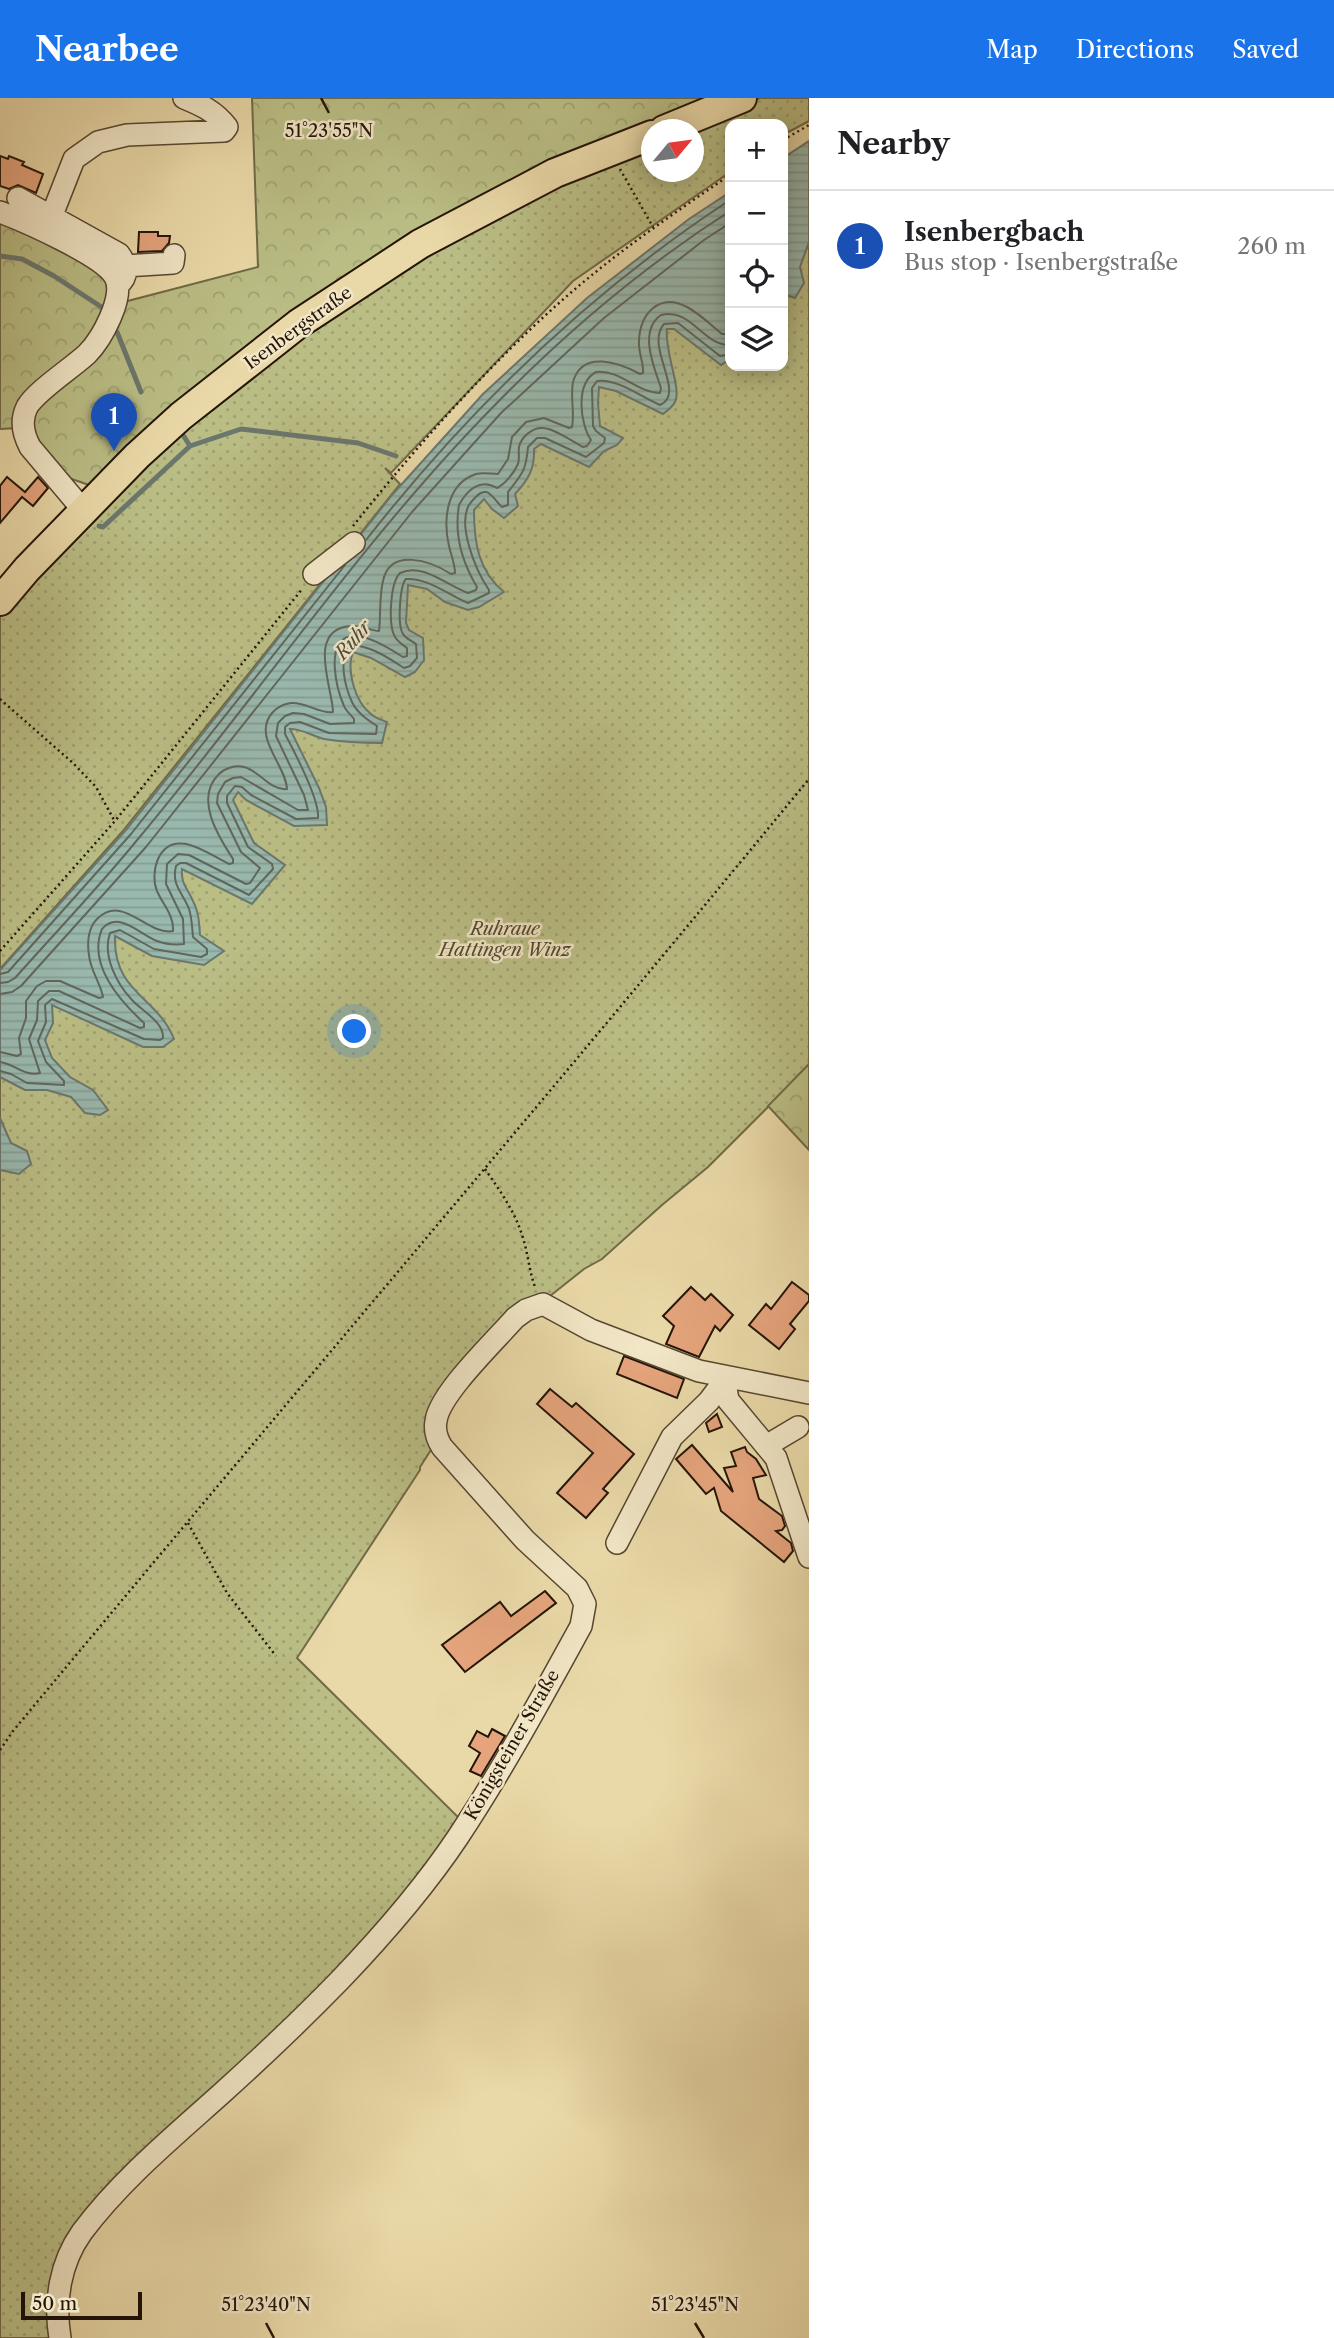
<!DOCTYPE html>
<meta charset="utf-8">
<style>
body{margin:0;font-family:"Libre Caslon Text",serif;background:#f2f2f2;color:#202124}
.controls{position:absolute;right:21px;top:21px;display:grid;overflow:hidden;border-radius:14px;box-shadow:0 4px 18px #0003}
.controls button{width:63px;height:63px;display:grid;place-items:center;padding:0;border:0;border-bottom:2px solid #e0e0e0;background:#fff;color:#202124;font:35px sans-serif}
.compass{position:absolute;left:641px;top:21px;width:63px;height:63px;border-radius:50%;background:#fff;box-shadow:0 4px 18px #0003;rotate:61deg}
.scale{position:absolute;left:21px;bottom:18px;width:121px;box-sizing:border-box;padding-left:7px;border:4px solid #251509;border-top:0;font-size:19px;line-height:24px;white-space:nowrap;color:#251509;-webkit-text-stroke:5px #f1e6c6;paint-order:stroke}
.you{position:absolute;left:355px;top:934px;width:24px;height:24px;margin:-18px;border:5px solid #fff;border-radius:50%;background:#1a73e8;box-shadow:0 0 0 10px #1a73e833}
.badge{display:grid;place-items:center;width:46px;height:46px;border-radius:50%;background:#1a73e8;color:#fff;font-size:23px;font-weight:700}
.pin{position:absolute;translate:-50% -58px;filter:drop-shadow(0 2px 4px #0008)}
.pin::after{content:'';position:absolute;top:37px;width:24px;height:21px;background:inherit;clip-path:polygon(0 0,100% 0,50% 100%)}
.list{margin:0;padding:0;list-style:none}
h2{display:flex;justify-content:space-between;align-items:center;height:91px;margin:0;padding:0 28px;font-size:30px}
h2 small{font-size:23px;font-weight:400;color:#757577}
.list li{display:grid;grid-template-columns:46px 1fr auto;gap:21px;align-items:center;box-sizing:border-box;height:112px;padding:0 28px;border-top:2px solid #e0e0e0}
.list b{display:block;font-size:26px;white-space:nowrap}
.list p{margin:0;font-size:23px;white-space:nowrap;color:#757577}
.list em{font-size:23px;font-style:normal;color:#757577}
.icon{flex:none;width:38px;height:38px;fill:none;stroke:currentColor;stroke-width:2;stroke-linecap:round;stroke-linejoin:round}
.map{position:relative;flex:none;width:809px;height:2240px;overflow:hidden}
header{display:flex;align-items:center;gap:42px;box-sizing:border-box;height:98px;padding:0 35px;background:#1a73e8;color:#fff}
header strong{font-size:33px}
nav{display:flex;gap:38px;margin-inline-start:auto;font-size:24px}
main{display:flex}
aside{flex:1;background:#fff}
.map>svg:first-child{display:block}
.green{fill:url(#green-dots);stroke:#706a47;stroke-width:2}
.forest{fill:url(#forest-crowns);stroke:#706a47;stroke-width:2}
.water{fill:url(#water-rules);stroke:#6b776d;stroke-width:2}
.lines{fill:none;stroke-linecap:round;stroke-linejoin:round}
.shore{stroke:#5f675c;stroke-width:2}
.stream{stroke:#6b776d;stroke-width:5}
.building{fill:#e5a47c;stroke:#251509;stroke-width:2}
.minor-casing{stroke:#564631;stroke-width:24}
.major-casing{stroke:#251509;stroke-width:32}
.path{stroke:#251509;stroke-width:2.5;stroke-dasharray:2 3.5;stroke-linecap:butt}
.minor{stroke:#f1e6c6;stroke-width:21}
.major{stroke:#ead9a8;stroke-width:28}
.ticks{fill:none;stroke:#251509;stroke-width:2.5}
.labels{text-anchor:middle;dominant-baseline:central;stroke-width:5;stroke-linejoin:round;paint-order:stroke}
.street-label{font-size:18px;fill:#251509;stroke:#f1e6c6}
.park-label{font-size:18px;font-style:italic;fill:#52482e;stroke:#f1e6c6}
.water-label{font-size:19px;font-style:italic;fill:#4e4e43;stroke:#f1e6c6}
.ticks-label{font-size:18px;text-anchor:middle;fill:#251509;stroke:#f1e6c6;stroke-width:5;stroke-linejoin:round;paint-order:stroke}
</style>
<header>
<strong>Nearbee</strong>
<nav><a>Map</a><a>Directions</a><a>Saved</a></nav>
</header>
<main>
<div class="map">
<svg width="809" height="2240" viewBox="0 0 809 2240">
<defs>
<pattern id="green-dots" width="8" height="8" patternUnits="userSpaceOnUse" patternTransform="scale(1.75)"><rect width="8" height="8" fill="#babe85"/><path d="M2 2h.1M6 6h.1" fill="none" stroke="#a0a272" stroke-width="1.8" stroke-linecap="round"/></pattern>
<pattern id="forest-crowns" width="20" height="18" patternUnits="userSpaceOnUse" patternTransform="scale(1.75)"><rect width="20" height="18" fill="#babe85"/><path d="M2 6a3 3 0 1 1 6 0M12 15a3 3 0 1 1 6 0" fill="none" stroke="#a0a272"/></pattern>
<pattern id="water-rules" width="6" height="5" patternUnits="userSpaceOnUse" patternTransform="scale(1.75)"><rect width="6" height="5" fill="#99b9af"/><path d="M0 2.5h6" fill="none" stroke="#849e95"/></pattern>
</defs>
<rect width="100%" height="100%" fill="#ead9a8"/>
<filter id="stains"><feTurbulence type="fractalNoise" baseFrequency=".00286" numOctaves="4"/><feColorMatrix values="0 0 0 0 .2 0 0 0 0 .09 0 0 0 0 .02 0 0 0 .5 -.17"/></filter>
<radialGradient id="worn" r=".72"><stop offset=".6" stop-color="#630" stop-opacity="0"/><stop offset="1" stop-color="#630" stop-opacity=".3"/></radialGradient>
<path class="green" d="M760,0h49v23l-26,14v-11h-53v48l-157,109 -182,192 -6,-5 15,16 -278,348 -122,137v-357l131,-139 170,-147 124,-75 226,-109 1,30h42v-42l-12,-1z
M809,129v839l-101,101 -46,38 -60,54 -18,10 -39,31 -99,96 -8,43 -18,28v3l-123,188 165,163 -62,88 -328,341 -8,88h-64v-1270l372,-455 148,-160 108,-98 102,-76v87h53v-122z"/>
<path class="forest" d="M252,0h468l-173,69 -333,210 -125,108 -29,-10 -32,-48 4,-20 92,-105 134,-35z
M0,125l47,19 47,25 19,19 -5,27 -90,115 -18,1z
M809,966v86l-41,-44z"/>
<path class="water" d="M809,43v101l-9,25 4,16 -9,15 -12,-4v-136z
M730,94v167l-9,6 -47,-36h-7c-3,22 15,60 8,73 -2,4 -8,9 -12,12l-47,-23 -17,-4 -1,16 2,23 23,12 -6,7 -13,6 -15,16 -48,-23 -7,5c1,20 -6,31 -19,45l3,12 -14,12 -12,-9 -8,-10 -10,11c0,32 4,61 30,82l-25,15 -11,3 -23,-8 -18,-13 -19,-4 -2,38 3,7 14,8 1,22 -9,12 -10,5 -34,-19 -18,-6c-7,18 2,50 18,62 4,4 11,6 16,8l-5,21c-18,0 -40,-1 -58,-4 -12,-3 -21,-10 -34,-10l29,59 7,19 1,18 -33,1 -48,-26 -8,-8 -5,8 21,43 31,22 -33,39 -70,-35c-1,16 5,18 11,32 6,11 6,22 7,34l24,16 -20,14 -52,-9 -37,-20c-2,57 42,60 59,103l-11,8h-20l-91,-42 1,18 -8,17 7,18 18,19 23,13 15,20 -8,5 -15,-2 -14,-16 -24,-7h-22l-25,-13v-107l126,-140 266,-335 91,-101 104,-96 102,-79z
M0,1020l11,25 16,8 4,13 -12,10 -19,-4z"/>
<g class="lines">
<path class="shore" d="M366,442c103,-131 225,-249 364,-340
M0,876l8,-2 123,-138 214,-269
M0,885l8,-1 7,-4c41,-46 84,-91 123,-139 119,-142 226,-301 356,-433 70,-72 152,-141 236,-195
M0,896l12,-2 9,-6 125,-139 266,-335 89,-99 103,-95 100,-78 26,-17
M0,954l17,4 4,-2 -2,-16 7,-20v-17l11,-15 9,-5h14l39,17 4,-1c-2,-13 -13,-27 -14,-42 -2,-12 -1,-27 8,-36 26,-26 50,17 76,12 1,-16 -10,-26 -16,-40 -4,-9 -3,-23 1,-32 15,-33 50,-5 71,5l4,-1v-4c-15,-23 -39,-61 -14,-85 6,-6 16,-9 25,-7 16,4 26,24 43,22 -1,-24 -35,-52 -15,-76 5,-6 12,-9 19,-10 16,-1 28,11 42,9 0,-23 -28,-84 19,-86 10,-1 19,5 27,5 2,-16 0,-34 4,-50 7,-34 48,-20 68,-7l4,-1c0,-9 -4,-18 -6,-27 -6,-26 -3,-62 27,-72 7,-2 15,0 22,0l10,-15 4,-22 14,-15 18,-4 25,10 3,-1c3,-14 -2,-30 1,-45 9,-33 47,-19 67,-8l3,-1c1,-10 -5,-21 -4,-32 1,-27 20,-49 48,-34 13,7 24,18 35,27h8
M0,964c15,2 25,15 40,11l-11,-34 8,-19 1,-19 11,-10h10l81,37 4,-1v-4c-24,-22 -57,-58 -42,-94 17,-19 37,5 55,12 8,3 19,4 27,3l-1,-25 -17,-35 1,-20 11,-10 11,1 57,29 4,-1 10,-15 -19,-16 -24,-49 1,-9 7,-12 8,-4 8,-1 57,33h10l-4,-15 -28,-59 2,-13 7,-7 8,-3 11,1 26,10 24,-1v-4c-3,-4 -8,-8 -10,-13 -7,-16 -20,-65 7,-70 16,-2 39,13 52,21l4,-1v-8c-4,-3 -9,-6 -12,-11 -7,-12 -5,-54 5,-64 23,-11 47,13 68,20l8,-3 1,-3c-15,-25 -23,-53 -18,-82 8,-15 21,-27 38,-17 8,-4 17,-15 21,-24 2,-6 0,-11 1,-17 2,-10 14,-20 24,-19 13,1 28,13 40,19l4,-1 4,-6c-11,-16 -16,-57 5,-68 24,-3 41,21 64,21l1,-5c-7,-21 -23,-57 0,-73 30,-8 42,31 69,30
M0,973l11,3 16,9 37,2v-4l-18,-19 -8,-21 8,-19 -1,-17 7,-6 92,40 16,1 3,-2c1,-16 -21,-27 -31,-38 -15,-16 -30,-44 -22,-67l10,-3 34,19 47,8 6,-3v-5l-14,-12c-1,-10 -1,-19 -4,-28 -6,-16 -18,-24 -13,-43l4,-3h6l63,32 24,-26 -1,-5 -24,-17 -21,-44v-7l8,-10 7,1 9,8 45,24 22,-1c2,-17 -24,-67 -33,-84v-7l5,-4 10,-1 29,11 47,1 1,-8c-9,-6 -20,-13 -25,-24 -7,-15 -14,-43 -2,-56 17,-3 40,13 54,22l6,-2 7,-8 -1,-14c-4,-3 -11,-6 -13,-10 -6,-9 -3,-49 3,-55 23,-1 42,16 62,24l21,-10v-3c-13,-19 -35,-70 -17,-89 4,-4 8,-10 14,-9 6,1 11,11 16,15l6,-2v-13c15,-19 18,-22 20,-45l9,-9h8l41,19 18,-14 1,-5 -9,-7 -3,-5 -1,-38 5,-7c20,-3 44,16 63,24 27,-12 -16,-58 4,-81l14,-1 42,33 10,-2"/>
<path class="stream" d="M0,158l22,3 32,17 52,34
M117,234l24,60
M183,337l7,11
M99,428l4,1 87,-81 51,-17 117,14 38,13"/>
</g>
<path class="building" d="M0,58l8,3 1,-3 15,6 -2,3 21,9 -7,19 -18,-8 -9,4 -9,-3z
M139,134h19v4h12l-1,7 -7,8 -24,1z
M7,379l18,15 13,-15 10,11 -15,18 -11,-9 -22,26v-37z
M792,1184l17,13v6l-19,23 5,5 -16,20 -30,-24 17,-21 5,5z
M691,1189l14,13 6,-6 22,21 -13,16 -5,-5 -16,31 -33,-13 8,-18 -11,-10z
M624,1258l60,23 -7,19 -60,-24z
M550,1291l22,18 4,-4 58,51 -31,35 5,4 -22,25 -29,-25 36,-40 -56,-49z
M717,1316l5,13 -13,5 -3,-9z
M692,1347l41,47 -9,-24 12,-2 -5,-14 14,-5 2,5 9,7 10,16 -13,3 6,21 23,17 3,10 -3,4 -6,1 15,12 2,8 -9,11 -63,-51 -7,-23 -8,6 -30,-35z
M545,1493l11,12 -91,69 -23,-27 58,-43 11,14z
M492,1631l13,7 -24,40 -11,-5 10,-18 -11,-7 8,-15 11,6z"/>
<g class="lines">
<g class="minor-casing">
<path id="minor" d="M18,100l101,56c8,11 10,22 -1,31
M0,114c24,9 104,44 115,65 11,19 -14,63 -28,77 -15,14 -51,37 -60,53 -7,14 -4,27 3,40l53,63
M52,117l22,-56 24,-17 29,-7 97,-4 3,-4c-12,-16 -26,-22 -43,-29
M125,168l48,-3 1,-8
M314,476l40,-31
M766,1348l32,-19
M617,1445l55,-106 37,-36 18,-24 -1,11 2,12 48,58 33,99
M60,2240c-6,-37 0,-75 22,-106 39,-52 91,-95 139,-138 41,-37 81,-75 119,-114 43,-45 84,-92 118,-143 45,-68 84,-140 123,-211l4,-22 -8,-16 -52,-48 -83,-93c-5,-8 -8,-16 -6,-26 3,-27 60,-81 79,-103l11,-8 17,-6 48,26 108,41 110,22"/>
</g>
<g class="major-casing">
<path id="major" d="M664,32l78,-32
M0,503l27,-32 110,-113 44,-40 117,-92 122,-80 135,-71 97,-38"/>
</g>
<path class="path" d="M783,42l26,-15
M620,71l33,58
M353,428c63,-79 131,-156 206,-223 54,-48 112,-88 171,-128
M0,601l73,64 23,24 18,33
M0,853l115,-130 188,-233
M485,1071c15,22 30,42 38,69 5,16 6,32 12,49
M188,1425l39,70 49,63
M0,1652l13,-19c264,-318 533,-632 796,-952"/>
<use href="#minor" class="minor"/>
<use href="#major" class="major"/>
</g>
<path class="ticks" d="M321,0l8,15M266,2225l8,15M695,2225l9,15"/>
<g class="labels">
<g class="street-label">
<text transform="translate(298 230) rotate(-36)">Isenbergstraße</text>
<text transform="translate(512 1647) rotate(-60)">Königsteiner Straße</text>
</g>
<g class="park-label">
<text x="505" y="831">Ruhraue<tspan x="505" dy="21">Hattingen Winz</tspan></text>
</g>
<g class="water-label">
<text transform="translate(353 542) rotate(-49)">Ruhr</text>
</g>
</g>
<g class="ticks-label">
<text x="329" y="39">51°23'55"N</text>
<text x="266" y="2213">51°23'40"N</text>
<text x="695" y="2213">51°23'45"N</text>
</g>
<rect width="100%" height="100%" filter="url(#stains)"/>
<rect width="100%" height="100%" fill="url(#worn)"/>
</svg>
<div class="controls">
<button>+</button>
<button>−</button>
<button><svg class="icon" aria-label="locate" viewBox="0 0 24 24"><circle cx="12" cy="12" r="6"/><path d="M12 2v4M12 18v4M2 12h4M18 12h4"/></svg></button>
<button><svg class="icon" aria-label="layers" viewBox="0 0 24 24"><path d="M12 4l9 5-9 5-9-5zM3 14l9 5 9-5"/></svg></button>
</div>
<svg class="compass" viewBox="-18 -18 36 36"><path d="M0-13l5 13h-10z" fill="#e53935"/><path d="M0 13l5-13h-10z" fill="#757577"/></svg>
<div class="scale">50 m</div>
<div class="you"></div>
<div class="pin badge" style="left:114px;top:353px;background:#1a4fb4">1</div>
</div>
<aside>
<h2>Nearby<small></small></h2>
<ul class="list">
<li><span class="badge" style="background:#1a4fb4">1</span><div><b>Isenbergbach</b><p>Bus stop · Isenbergstraße</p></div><em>260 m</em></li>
</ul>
</aside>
</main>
